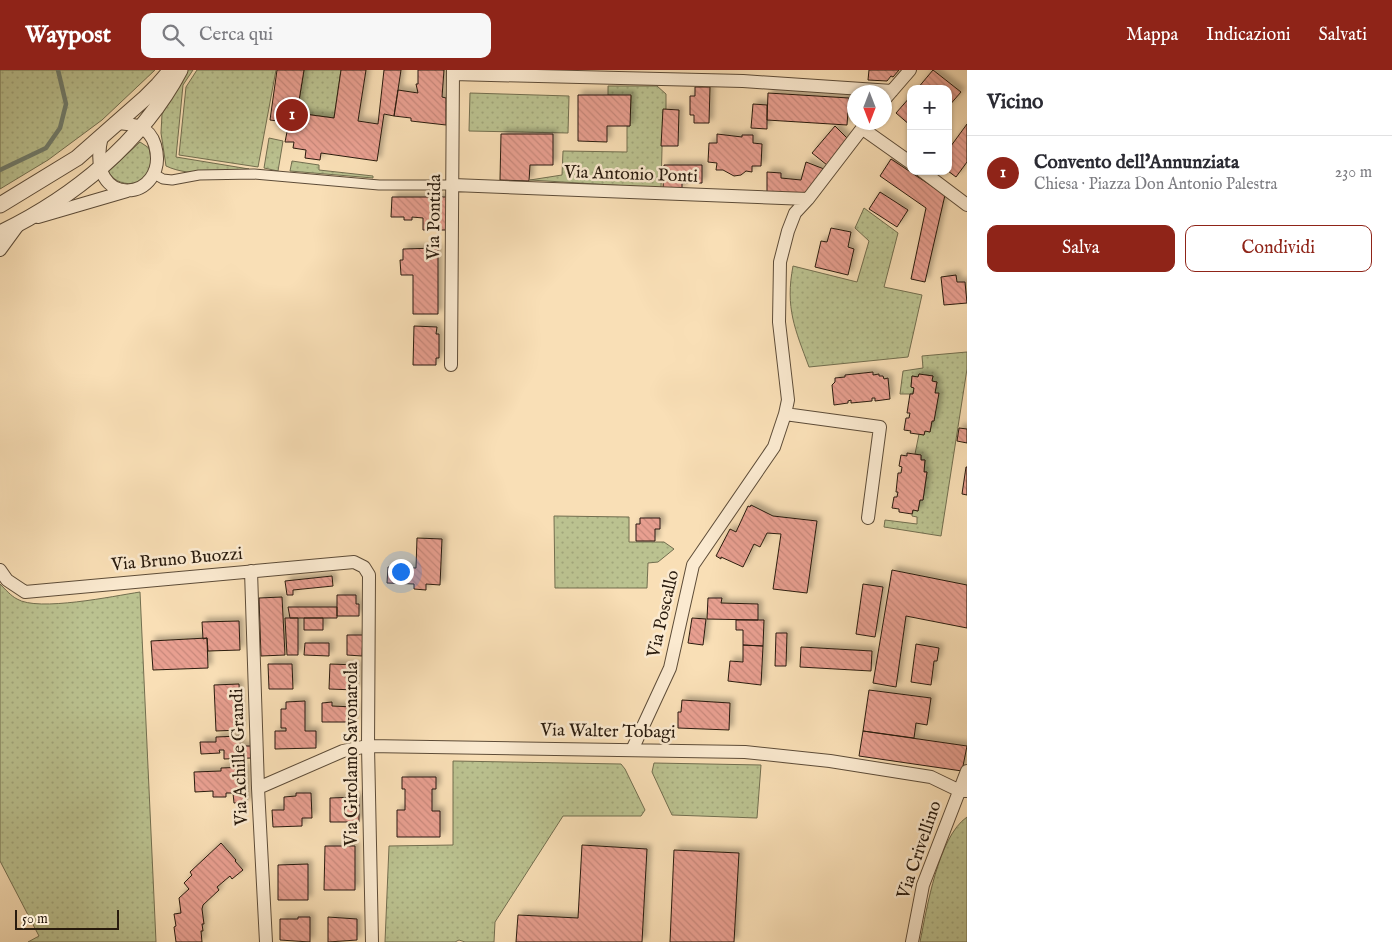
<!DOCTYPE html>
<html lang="it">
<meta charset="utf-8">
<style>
body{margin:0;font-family:"IM FELL English",serif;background:#f7f7f7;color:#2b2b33}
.controls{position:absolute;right:15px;top:15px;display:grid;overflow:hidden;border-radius:10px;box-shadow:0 1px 4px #0004}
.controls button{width:45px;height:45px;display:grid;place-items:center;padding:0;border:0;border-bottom:1px solid #e1e1e2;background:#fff;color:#2b2b33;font:25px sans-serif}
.compass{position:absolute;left:847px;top:15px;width:45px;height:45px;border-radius:50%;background:#fff;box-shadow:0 1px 4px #0004;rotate:180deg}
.scale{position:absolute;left:15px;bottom:12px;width:104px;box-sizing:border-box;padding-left:5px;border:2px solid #291b0e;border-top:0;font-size:14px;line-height:18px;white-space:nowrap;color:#291b0e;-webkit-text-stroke:4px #fbead0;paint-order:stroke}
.you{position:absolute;left:400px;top:501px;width:18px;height:18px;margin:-12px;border:4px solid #fff;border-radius:50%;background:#1a73e8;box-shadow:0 0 0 8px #1a73e833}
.badge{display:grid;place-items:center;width:32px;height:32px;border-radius:50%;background:#8f2418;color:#fff;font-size:16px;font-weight:700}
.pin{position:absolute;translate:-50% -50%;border:2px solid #fff;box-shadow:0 1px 5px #0006}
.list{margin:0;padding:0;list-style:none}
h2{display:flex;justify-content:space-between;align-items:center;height:65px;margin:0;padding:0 20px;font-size:21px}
h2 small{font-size:16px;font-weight:400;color:#7c7c81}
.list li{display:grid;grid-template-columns:32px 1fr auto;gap:15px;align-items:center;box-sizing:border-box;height:75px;padding:0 20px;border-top:1px solid #e1e1e2}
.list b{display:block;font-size:19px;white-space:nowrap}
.list p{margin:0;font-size:16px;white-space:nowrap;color:#7c7c81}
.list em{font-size:16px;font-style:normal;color:#7c7c81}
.actions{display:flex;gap:10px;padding:15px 20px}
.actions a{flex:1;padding:11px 0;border:1px solid #8f2418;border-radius:10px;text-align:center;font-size:18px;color:#8f2418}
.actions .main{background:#8f2418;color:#fff}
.icon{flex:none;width:28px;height:28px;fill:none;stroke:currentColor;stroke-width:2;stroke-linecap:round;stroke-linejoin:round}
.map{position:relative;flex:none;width:967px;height:872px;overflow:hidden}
header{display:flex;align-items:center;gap:30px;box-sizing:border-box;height:70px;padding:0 25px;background:#8f2418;color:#fff}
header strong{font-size:24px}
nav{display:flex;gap:28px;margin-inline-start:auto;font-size:18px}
.search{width:350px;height:45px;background:#f7f7f7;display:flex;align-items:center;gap:12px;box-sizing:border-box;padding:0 18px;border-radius:10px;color:#7c7c81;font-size:19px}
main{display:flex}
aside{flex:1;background:#fff}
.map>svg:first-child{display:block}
.grass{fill:url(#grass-dots);stroke:#726e4f}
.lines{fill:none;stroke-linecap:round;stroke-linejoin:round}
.stream{stroke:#6f7c6d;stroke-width:4.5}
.building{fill:url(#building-back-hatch);stroke:#291b0e;filter:url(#shadow)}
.pedestrian-casing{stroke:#5d4c38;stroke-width:11}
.minor-casing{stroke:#5d4c38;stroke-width:14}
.tertiary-casing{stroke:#5d4c38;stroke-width:17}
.pedestrian{stroke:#fbead0;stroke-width:9}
.minor{stroke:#fbead0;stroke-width:12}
.tertiary{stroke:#fbead0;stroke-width:15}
.labels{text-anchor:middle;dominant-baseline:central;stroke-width:5;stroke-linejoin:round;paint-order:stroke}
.street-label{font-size:18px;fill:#291b0e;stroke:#fbead0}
</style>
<header>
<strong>Waypost</strong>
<div class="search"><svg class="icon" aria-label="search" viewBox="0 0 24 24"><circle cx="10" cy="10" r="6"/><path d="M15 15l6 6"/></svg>Cerca qui</div>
<nav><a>Mappa</a><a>Indicazioni</a><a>Salvati</a></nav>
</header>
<main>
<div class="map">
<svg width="967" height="872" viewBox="0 0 967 872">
<defs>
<pattern id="grass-dots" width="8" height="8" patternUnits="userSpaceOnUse" patternTransform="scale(1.25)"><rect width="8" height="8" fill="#bbc290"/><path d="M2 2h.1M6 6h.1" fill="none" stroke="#a1a67b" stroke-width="1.8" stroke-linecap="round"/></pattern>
<pattern id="building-back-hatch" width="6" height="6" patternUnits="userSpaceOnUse" patternTransform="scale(1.25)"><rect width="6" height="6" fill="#e89f90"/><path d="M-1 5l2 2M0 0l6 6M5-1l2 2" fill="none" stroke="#c7887b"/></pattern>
<filter id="shadow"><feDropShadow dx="4" dy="-4" stdDeviation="2.5" flood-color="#0004"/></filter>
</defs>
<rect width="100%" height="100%" fill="#f9dfb6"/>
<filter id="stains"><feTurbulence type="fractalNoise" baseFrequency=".004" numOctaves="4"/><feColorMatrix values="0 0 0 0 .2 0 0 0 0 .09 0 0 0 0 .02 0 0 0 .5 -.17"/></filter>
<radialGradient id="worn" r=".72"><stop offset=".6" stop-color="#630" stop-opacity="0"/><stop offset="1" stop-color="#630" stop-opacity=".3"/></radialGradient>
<path class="grass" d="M0,0h155l-53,50 -54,40 -48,29z
M187,0h6l-10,15 -7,72 73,12c-27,2 -57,9 -83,-3l-5,-33 1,-19z
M197,0h79l-18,97 -79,-12 7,-68z
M304,0h37l-7,48 -37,-5z
M608,16h49l9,8v15l-3,1 -2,78 -131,-8 32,-5 1,-24 64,1v-26h3l1,-30 -23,-1z
M470,23l99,3 -1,37 -99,-2z
M269,68l14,3 -5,30 -14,-3z
M140,72l9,6 4,20 -15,16c-14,0 -22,-1 -30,-12z
M292,91l27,4v5l54,6v2l-83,-7z
M864,138l34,25 -14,54 38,8 -14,62 -99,10c-14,-38 -24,-59 -16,-101l64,16 12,-41 -14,-13z
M967,282v17l-26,167 -57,-9 1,-7 32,4v-7l-5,-1 1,-6 5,1 2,-11h3l4,-28h-3l1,-12h-4v-5l-6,-1 4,-20 5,1 1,-4 5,1 2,-11h2l4,-27 -3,-1 2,-11 -5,-1 1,-5 -14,-2 -1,3 -6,-1 -1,11 3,1 -1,6h-13l3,-23 20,-3 -1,-12z
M554,446l75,1v25h35l10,7 -16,13 -10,1 -1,25h-92z
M0,514c5,5 11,12 17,15 21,13 97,-3 123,-7l16,350h-128l11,-6 -39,-75z
M453,691l168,3 4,5 20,41 -4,6h-78l-68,106 -1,20h-29l-6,-2 -4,2h-70l4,-96 64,-1z
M654,693l107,2 -4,53 -85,-3 -20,-43z
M967,747v125h-47c7,-34 18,-105 47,-125z"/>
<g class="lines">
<path class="stream" d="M0,100l46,-22 14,-20 6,-24 -8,-34"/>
</g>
<path class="building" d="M277,0h27l-7,43 37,5 7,-48h25l-8,51 20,3 6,-54h17l-7,46 -10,-2 -7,47 -56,-8 -1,7 -15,-2 1,-8 -13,-2 1,-6h-9l3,-15 -3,-1 1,-4 -16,-2z
M418,0h26l-2,27 4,1v27l-35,-4v-3l-17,-2 4,-26 20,3 -2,-9h2z
M869,0h30l-6,7 -2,-1 -4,5 -19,-1z
M933,0l28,22 -13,15v-18h-31z
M695,17h15l-1,36h-15v-8h-4v-19h5z
M768,23l81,5 -2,27 -80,-5z
M578,25h53l-1,31h-23v16l-29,-1z
M911,26v30l-15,-13z
M753,34l14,1v24l-16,-1z
M663,39l16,1 -1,36h-17z
M967,54v38l-11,15 -8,-6v-21z
M835,56l14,14 -22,25 -15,-12z
M501,64h52v31h-23l-1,16 -29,-1z
M717,64l25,3v-2h11v8l9,1 -1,22h-9v6l-6,-1 -5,4 -7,1 -11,-6h-7l1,-7 -9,-1 1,-19h8z
M891,89l54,36 -20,87 -14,-3 15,-71 -46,-32z
M806,92l18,7 -15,26 -42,-2v-21l14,1v5l20,2z
M664,95h38v18h-20v7l-19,-1z
M880,122l28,18 -11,17 -28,-18z
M392,127h55v33h-24v-12l-11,-1v3h-8v-3h-13z
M831,158l20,4 -3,15 6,2 -6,26 -33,-8 6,-26 6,1z
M438,178v66h-25v-39h-12l-1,-15h3v-11z
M956,205l1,7h8l2,21 -23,2 -3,-28z
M414,256l23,1 -1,7h3v24h-3v7h-23z
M873,302v3l6,-1v2h4l1,3 4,-1 2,21 -15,2v-3h-3v3l-21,2v-3l-3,1v2l-14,2 -2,-20 3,-3v-4l10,-1v-2z
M919,304l14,2 -1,5 5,1 -2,11h4l-5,28h-2l-2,11 -5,-1 -1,4 -14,-2 1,-2 -7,-1 2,-12h3l1,-5h-3l3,-19h3l1,-6 -3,-1 1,-11 6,1z
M959,358l8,1v14l-10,-2z
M907,383l14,2v5h4l-1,12h3l-4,28h-3l-2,11 -5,-1 -1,4 -13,-2v-3l-7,-1 2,-11h3l1,-5h-2l2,-19h3l1,-6 -3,-1 2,-11 6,1z
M966,397h1v28l-5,-1z
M751,435l22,11 44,5 -10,72 -34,-4 8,-55 -14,-1 -7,14 -6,-3 -11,23 -22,-10v2l-5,-3 14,-27 6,3 12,-26 2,1z
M640,448h20v11h-5v12h-19v-17h4z
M417,468l25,1 -2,46 -14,-1v6l-12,-1v-5l-27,-1 1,-16 28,1z
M892,500l75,15v43l-61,-12 -10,71 -23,-4z
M332,506l1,10 -40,4v5h-6l-2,-14z
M863,514l20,3 -8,50 -19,-3z
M337,525h19v9h3v12h-22z
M282,527l3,58 -24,1 -2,-58z
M708,528h14l-1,5 37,1v16l-51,-1z
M288,537h49v11h-47z
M285,548h13v37h-11z
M304,548h19v12h-19z
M692,548l14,1 -3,26 -15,-2z
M736,550h28l-1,26 -20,-1v-15h-7z
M239,551l1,29 -32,1 -1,-13 -4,1 -1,-17z
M776,563h11l-1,33h-11z
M347,565h16l-1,21 -15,-1z
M207,568l1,30 -55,2 -2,-29z
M305,573h24v13l-25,-1z
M916,574l23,4 -2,13h-3l-3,24 -20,-3z
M743,575l20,1 -2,39 -33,-4 2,-20 13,1z
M801,577l71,4 -1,20 -71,-4z
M268,594h24l1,25h-24z
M330,594l27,1 -1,25 -27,-1z
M239,614l2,46 -25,1 -2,-46z
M869,620l62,8 -4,27 -11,-2 -2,15 -51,-7z
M682,630l48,3 -1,27 -51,-2v-16h3z
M305,631v30h11v17l-41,1v-18h11v-3h-5v-19h5v-7z
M332,632v4l22,1v15h-32v-19z
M863,661l104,15 -5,25 -103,-15z
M240,666v10h11v12l-27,1v-9h-5l1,3 -19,1 -1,-12h16v-5z
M246,697l1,36h-13l-1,-10h-7v4h-13v-6l-18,1 -1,-20 27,-1v-3z
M402,707h34v12h-4v22h8v26h-43v-27h8v-21h-3z
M296,723h15l1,25h-10v8l-29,1 -1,-17h12v-13l12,-1z
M359,727v25h-29v-24z
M221,773l15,17 -1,1 8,9 -11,9 -2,-3 -13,11 2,3 -16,15 -1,4 2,15h-2l1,7h-2l1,11h-26l-2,-15 2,-1 -2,-12 7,-1 -2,-15 10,-9 -5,-6 8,-8 -2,-3z
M582,775l65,4 -5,93h-126l2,-27 60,3z
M325,776h30v44h-31z
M674,780l65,3 -5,89h-64z
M308,794v36h-30v-35z
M298,847h12v25l-30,-2v-21h18z
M328,847l29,2v21l-29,2z"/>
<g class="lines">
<g class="pedestrian-casing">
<path id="pedestrian" d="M154,104l9,5 9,1 27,-5 55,-1 125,11h74"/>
</g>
<g class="minor-casing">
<path id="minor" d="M453,4l290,7 149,10
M884,30l26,-30
M863,59l48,34
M102,66c-19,76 69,66 53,9 -6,-20 -22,-21 -40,-22
M922,101l45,34
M453,115l355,14
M38,147l89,-26
M0,180l19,-26
M451,295l2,-295
M785,344l95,13 -12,91
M0,500l7,10 18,12 329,-30 10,5 5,8 -1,171 4,196
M251,501l7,217 8,154
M632,680l38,-82 23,-103 81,-118 11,-33 3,-14 -9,-78 1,-60 8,-31 7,-18 13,-14 59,-77
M258,718l85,-37 25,-5 377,6 85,9 101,16 29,14h7
M912,872l11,-57 44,-114"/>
</g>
<g class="tertiary-casing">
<path id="tertiary" d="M0,135l77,-47 67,-59 14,-14 13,-15
M0,163c73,-35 142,-91 180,-163"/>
</g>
<use href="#pedestrian" class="pedestrian"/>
<use href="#minor" class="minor"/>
<use href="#tertiary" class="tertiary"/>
</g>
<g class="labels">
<g class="street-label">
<text transform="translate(631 105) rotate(2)">Via Antonio Ponti</text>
<text transform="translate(435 147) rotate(-89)">Via Pontida</text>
<text transform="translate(177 490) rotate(-5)">Via Bruno Buozzi</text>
<text transform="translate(664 544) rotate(-77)">Via Poscallo</text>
<text transform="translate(608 662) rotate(1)">Via Walter Tobagi</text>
<text transform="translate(352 684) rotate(-90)">Via Girolamo Savonarola</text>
<text transform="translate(240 687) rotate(-92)">Via Achille Grandi</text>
<text transform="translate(920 780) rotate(-71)">Via Crivellino</text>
</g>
</g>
<rect width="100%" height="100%" filter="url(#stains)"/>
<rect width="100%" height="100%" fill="url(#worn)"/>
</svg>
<div class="controls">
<button>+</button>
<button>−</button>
</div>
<svg class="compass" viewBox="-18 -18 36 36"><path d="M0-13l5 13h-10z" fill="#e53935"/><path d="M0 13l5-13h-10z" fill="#7c7c81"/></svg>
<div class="scale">50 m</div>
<div class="you"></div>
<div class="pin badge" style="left:292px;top:45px">1</div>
</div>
<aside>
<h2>Vicino<small></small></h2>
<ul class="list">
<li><span class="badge">1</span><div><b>Convento dell'Annunziata</b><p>Chiesa · Piazza Don Antonio Palestra</p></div><em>230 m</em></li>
</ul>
<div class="actions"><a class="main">Salva</a><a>Condividi</a></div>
</aside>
</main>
